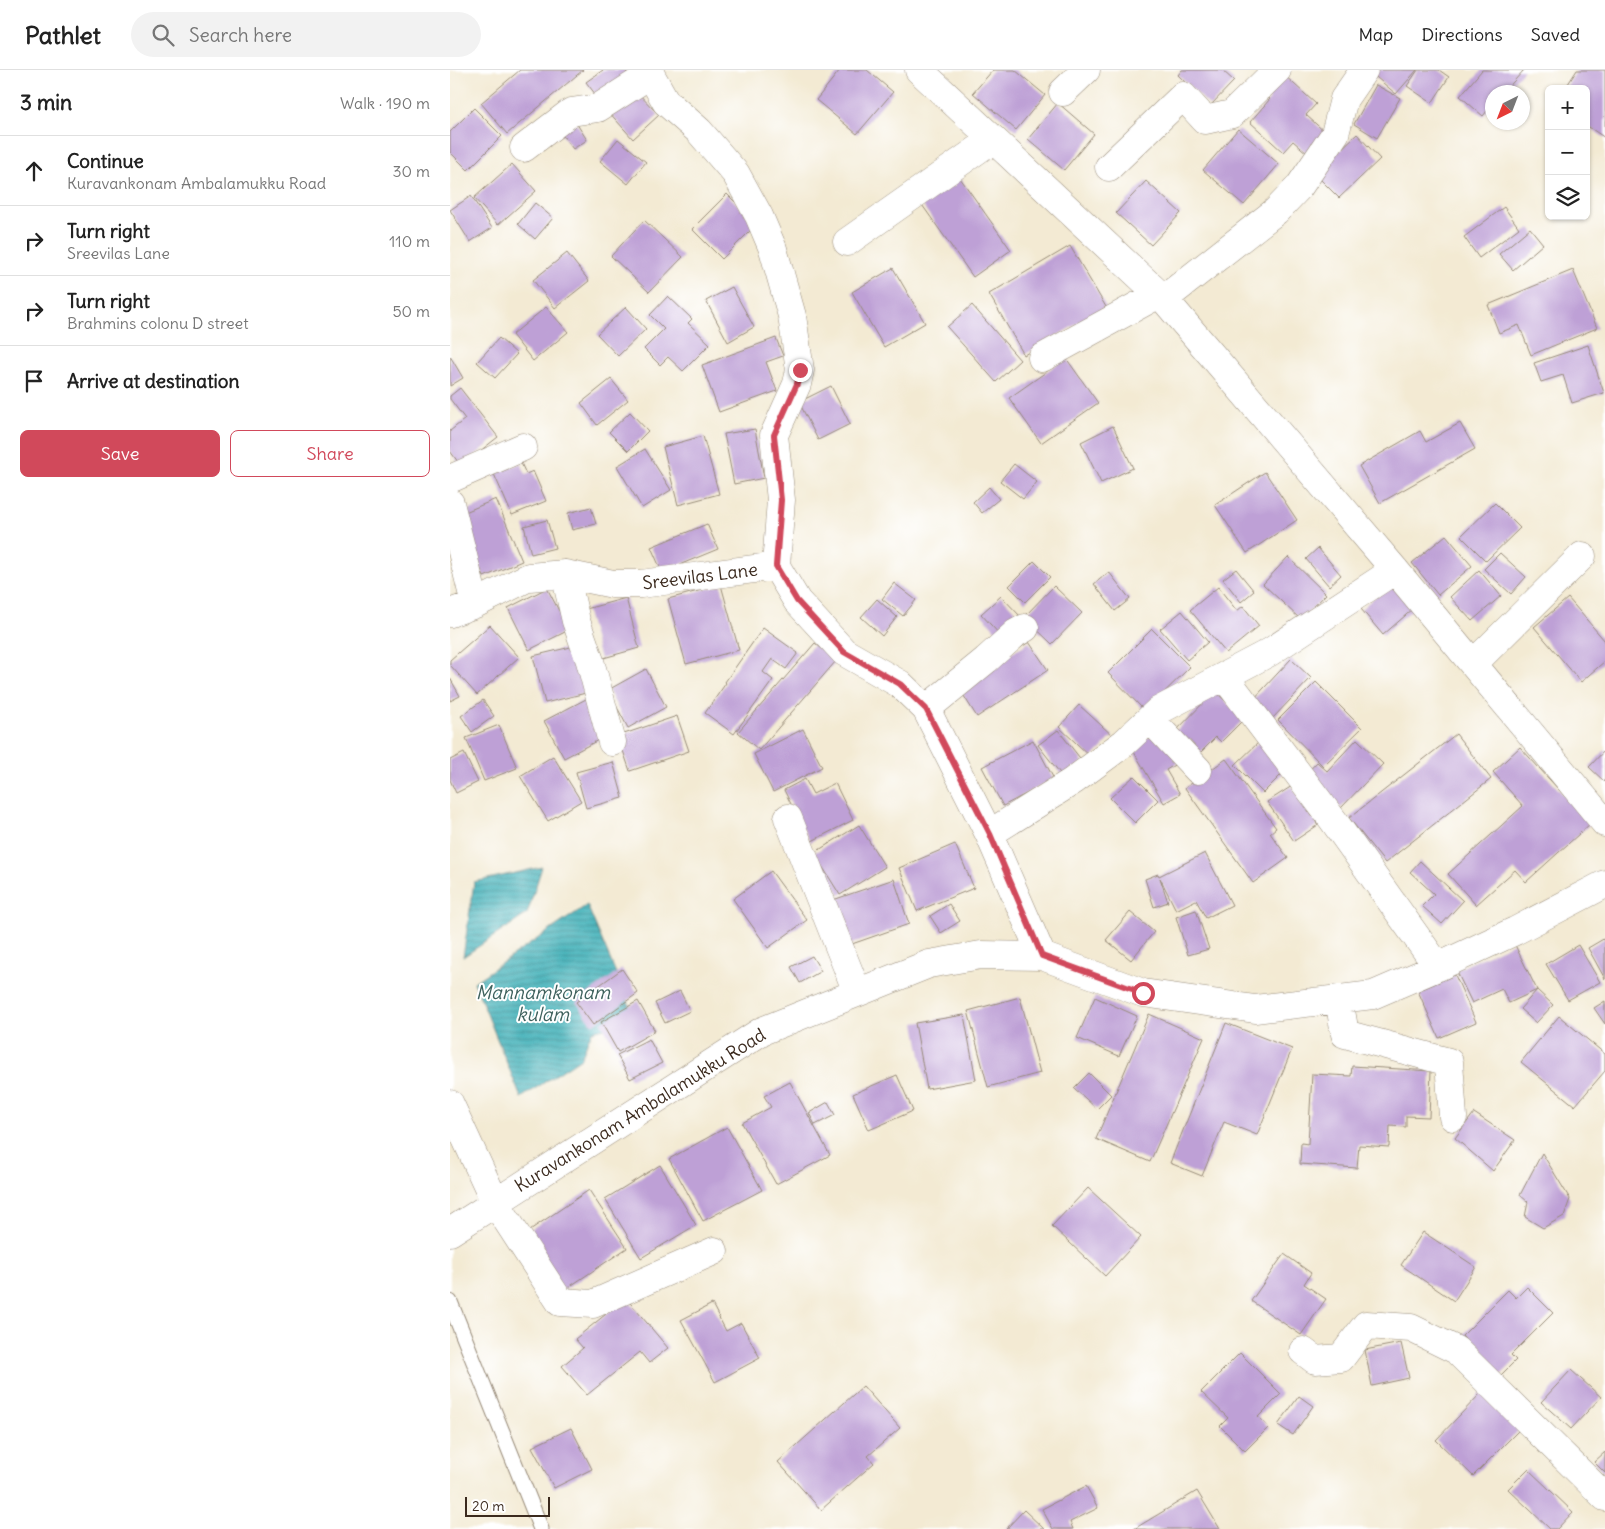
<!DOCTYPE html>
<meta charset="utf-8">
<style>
body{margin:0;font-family:Delius,sans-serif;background:#f2f2f2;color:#222}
.controls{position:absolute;right:15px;top:15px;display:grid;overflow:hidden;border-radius:8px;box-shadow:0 1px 4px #0004}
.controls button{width:45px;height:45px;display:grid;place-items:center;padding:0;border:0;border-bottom:1px solid #e0e0e0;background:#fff;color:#222;font:25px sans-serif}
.compass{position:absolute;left:1035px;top:15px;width:45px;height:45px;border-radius:50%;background:#fff;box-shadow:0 1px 4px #0004;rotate:222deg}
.scale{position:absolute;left:15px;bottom:12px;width:85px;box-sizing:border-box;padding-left:5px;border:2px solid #3b2a1e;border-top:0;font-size:14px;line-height:18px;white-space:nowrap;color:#3b2a1e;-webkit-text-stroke:4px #fff;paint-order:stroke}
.stop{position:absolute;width:15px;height:15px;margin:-11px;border:4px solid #d1495b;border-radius:50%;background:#fff}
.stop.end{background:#d1495b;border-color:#fff;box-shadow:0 1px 5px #0008}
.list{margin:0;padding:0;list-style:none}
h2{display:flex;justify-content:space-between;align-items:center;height:65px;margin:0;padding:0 20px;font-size:21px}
h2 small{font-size:16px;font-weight:400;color:#767676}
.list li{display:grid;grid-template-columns:32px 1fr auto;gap:15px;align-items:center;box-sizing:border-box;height:70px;padding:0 20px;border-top:1px solid #e0e0e0}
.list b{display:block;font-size:19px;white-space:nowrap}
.list p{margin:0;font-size:16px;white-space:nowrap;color:#767676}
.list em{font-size:16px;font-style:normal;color:#767676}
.actions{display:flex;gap:10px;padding:15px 20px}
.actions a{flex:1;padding:11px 0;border:1px solid #d1495b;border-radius:8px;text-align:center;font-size:18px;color:#d1495b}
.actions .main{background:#d1495b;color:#fff}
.icon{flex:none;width:28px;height:28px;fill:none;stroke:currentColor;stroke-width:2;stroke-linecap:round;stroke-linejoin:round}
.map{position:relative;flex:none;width:1155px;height:1459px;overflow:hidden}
header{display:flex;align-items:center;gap:30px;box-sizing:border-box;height:70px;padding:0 25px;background:#fff;border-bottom:1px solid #e0e0e0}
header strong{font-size:24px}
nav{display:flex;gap:28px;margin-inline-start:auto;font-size:18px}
.search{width:350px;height:45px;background:#f2f2f2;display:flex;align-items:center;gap:12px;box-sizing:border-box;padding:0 18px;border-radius:28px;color:#767676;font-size:19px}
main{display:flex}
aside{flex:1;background:#fff}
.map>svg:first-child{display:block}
.water{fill:url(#water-rules);stroke:#3d6d6b}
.building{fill:#bea0d6}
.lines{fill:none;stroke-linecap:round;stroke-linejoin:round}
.service-casing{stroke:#978a78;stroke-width:17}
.minor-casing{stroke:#978a78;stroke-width:29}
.service{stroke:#fff;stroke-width:15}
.minor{stroke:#fff;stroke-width:28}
.route{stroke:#d1495b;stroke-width:6}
.labels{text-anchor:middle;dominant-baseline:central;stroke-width:4;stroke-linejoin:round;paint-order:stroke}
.street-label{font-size:18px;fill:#3b2a1e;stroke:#fff}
.water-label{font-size:19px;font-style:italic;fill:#3d605c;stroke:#fff}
</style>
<header>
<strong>Pathlet</strong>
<div class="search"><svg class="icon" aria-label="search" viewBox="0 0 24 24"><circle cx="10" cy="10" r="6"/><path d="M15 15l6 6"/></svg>Search here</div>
<nav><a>Map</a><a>Directions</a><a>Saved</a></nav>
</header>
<main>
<aside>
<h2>3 min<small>Walk · 190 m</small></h2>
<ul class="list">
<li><svg class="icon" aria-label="ahead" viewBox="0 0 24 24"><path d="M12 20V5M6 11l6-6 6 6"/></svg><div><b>Continue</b><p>Kuravankonam Ambalamukku Road</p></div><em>30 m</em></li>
<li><svg class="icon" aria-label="right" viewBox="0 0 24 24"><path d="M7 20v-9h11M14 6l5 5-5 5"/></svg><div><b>Turn right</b><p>Sreevilas Lane</p></div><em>110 m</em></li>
<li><svg class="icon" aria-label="right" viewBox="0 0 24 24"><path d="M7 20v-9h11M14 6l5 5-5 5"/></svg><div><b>Turn right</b><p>Brahmins colonu D street</p></div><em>50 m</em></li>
<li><svg class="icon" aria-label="arrive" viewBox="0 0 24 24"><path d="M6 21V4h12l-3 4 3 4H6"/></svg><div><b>Arrive at destination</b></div></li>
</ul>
<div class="actions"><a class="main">Save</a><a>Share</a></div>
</aside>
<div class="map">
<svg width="1155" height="1459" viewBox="0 0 1155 1459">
<defs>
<pattern id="water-rules" width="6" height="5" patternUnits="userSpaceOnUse" patternTransform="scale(1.25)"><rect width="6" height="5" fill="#3fb0b8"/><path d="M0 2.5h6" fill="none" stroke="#368f95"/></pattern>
</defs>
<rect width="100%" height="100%" fill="#fff"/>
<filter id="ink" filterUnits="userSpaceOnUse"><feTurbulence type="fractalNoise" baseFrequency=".02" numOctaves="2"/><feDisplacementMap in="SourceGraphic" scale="10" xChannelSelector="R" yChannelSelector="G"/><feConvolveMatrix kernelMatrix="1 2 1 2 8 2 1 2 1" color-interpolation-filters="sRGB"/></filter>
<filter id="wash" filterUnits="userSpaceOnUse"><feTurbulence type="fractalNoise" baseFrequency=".0096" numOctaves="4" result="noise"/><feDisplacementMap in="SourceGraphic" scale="20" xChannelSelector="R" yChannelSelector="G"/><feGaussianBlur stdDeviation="1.12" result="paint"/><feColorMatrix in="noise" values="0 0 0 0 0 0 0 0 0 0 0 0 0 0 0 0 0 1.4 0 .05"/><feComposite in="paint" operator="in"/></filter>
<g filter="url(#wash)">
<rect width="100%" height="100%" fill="#f3ead3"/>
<path class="water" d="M92,797l-15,47 -64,43 11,-75z
M137,835l49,115 -44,11 -11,27 -60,40 -47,-116z"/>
<g id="blocks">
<path class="building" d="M70,0h63l-76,64 -26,-31z
M153,0h22l7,11 -30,22 -16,-21z
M390,0h27l26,22 -36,42 -41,-34z
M543,0h22l30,25 -29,35 -43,-37z
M732,0h40l12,11 -24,25 -32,-31z
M921,0h46l-21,24 -26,-22z
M968,0h21l10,7 -17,26 -25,-17z
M1032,0h42l-20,22h-12v13l-9,11 -23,-20z
M1127,0h28v68l-19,-13v-36h-18l-2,-2z
M833,4l33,30 -10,11 21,19 -19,20 -15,-13 -10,11 -33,-30 20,-23 -6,-5z
M926,15l24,13 -23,40 -23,-14z
M182,17l27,28 -26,24 -26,-29z
M608,33l36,31 -30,36 -36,-31z
M24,38l28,28 -34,34 -18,-18v-20z
M125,51l12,19 -14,9 -13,-17z
M788,59l41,35 -35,41 -41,-35z
M907,64l23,25 -41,39 -24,-24z
M168,69l28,23 -18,22 -28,-23z
M62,94l24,27 -38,34 -24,-27z
M508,105l53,75 -38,27 -53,-75z
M696,111l35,32 -30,32 -35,-32z
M277,124l30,30 -35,35 -30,-30z
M21,126l21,32 -22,14 -20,-32z
M85,133l18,15 -18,21 -17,-15z
M1054,137l15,21 -40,30 -15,-21z
M194,150l39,37 -34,35 -38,-36z
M1080,158l13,16 -30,26 -14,-16z
M620,176l36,61 -82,48 -35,-61z
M117,183l22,28 -34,27 -22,-28z
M443,198l32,55 -41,24 -32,-55z
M1123,200l24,58 -66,27 -12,-30 -20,8 -11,-28z
M282,217l22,40 -26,15 -22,-41z
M218,226l24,23 -4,4 22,21 -27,27 -15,-14 -8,8 -16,-16 20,-20 -14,-14z
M522,235l48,55 -24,22 -49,-55z
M96,237l22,25 -35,29 -21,-26z
M176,237l20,22 -28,27 -21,-22z
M49,268l18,16 -22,24 -18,-16z
M326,268l7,18 -17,6 11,29 -58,21 -17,-47z
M1138,275l16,48 -32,10 -9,-28 -22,7 -7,-19z
M0,286l13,22 -13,8z
M616,288l32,45 -57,40 -32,-45z
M161,309l17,21 -31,25 -16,-22z
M381,316l19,38 -32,16 -19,-38z
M10,318l38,49 -37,29 -11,-15v-20l15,-12 -15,-20v-3z
M180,342l18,19 -20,20 -19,-19z
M1010,353l15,26 -95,54 -21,-37 61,-35 6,11z
M663,356l20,42 -32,15 -20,-41z
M305,359l9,49 -30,6 -10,-50z
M253,366l16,58 -41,11 -15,-58z
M195,379l26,41 -29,18 -25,-42z
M71,393l5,11 7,-3 13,30 -34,14 -18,-41z
M564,394l23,18 -14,17 -23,-18z
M815,402l32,48 -50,33 -32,-48z
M539,417l10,12 -17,14 -9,-11z
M46,429l26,62 -38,16 -26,-62z
M1045,433l25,25 -34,33 -25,-25z
M141,437l5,17 -24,6 -4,-17z
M97,450l8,28 -24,6 -7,-28z
M257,454l11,25 -56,23 -11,-25z
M996,465l26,31 -34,29 -26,-32z
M868,478l23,27 -12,11 -23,-27z
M1050,483l26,24 -15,17 -27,-25z
M838,487l38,37 -25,26 -38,-36z
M584,491l16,16 -25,25 -16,-16z
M786,499l18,22 -13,11 -18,-23z
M1029,500l22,26 -29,25 -22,-24z
M659,502l21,27 -15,12 -21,-27z
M942,512l22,26 -31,27 -22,-26z
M444,513l22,17 -13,16 -21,-17z
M271,515l18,65 -53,14 -18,-65z
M604,516l28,27 -30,31 -28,-27z
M768,517l19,24 6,-5 16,20 -33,27 -36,-43z
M97,518l22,42 -40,20 -21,-42z
M551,526l20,21 -20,19 -20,-22z
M176,528l13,50 -39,11 -14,-50z
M1118,528l37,43v20l-24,21 -47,-55z
M427,529l20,18 -15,19 -21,-19z
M732,541l26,31 -21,18 -27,-31z
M40,555l29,32 -42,38 -27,-30v-5z
M313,558l35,25 -12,16 -14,-10 -9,13 10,8 -39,54 -29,-21 21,-30 -1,-1z
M702,559l38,38 -45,44 -37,-38z
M579,572l19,28 -71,47 -18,-29z
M365,573l21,18 -77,89 -21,-18z
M125,576l11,47 -41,10 -12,-47z
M841,589l20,19 -40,42 -20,-18z
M196,599l20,38 -38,21 -20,-38z
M0,608l10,18 -10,5z
M866,612l46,46 -39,38 -45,-46z
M765,621l29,28 -23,23 -5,-5 -24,24 -23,-23z
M136,629l20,37 -42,22 -20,-37z
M33,630l11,16 -22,16 -11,-16z
M629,635l34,31 -21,22 -33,-31z
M227,646l12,35 -59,20 -12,-35z
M49,655l18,43 -33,13 -18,-43z
M353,659l19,38 -49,25 -19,-38z
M608,660l25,32 -20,15 -25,-32z
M705,664l26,27 -15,9 14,24 -16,9 -33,-56z
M1006,664l35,45 -106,84 -36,-45z
M907,669l26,25 -42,44 -36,-33 12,-13 10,9z
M583,670l21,39 -51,27 -21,-39z
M811,670l28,27 -26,26 -28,-28z
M1070,677l70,77 -64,58 -11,-12 -39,35 -28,-31 75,-68 -30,-34z
M1155,680v32l-16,-15z
M14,683l14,29 -22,11 -6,-13v-20z
M103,686l28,45 -33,20 -28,-45z
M776,689l50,69 -6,5 18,25 -35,25 -68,-95z
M163,692l10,36 -37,10 -10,-36z
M684,706l24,24 -23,23 -25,-25z
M355,709l8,15 22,-11 18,37 -43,22 -26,-52z
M842,716l26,39 -24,16 -27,-39z
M409,755l26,42 -45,28 -26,-42z
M505,774l19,44 -57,23 -18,-43z
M755,783l27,52 -26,13 -10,-18 -20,10 -16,-32 8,24 -14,5 -9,-28 13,-5 1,2z
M970,791l43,40 -21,23 -20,-18 12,-12 -24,-22z
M321,801l36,49 -39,28 -35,-49z
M444,809l15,45 -60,21 -16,-45z
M499,834l11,17 -19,12 -11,-17z
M746,840l13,39 -21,6 -12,-38z
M680,842l24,20 -23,28 -25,-20z
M1155,868v41l-17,-31z
M1064,873l23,47 -28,13 -7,-14 -30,14 -16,-33z
M1128,875l22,37 -32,18 -22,-36z
M362,886l9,15 -21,12 -9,-16z
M172,899l16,24 -45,32 -17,-23z
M1005,905l21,47 -37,16 -21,-47z
M1087,920l16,15 -17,18 -16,-14z
M230,921l10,20 -25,12 -10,-20z
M570,927l20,76 -52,14 -20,-76z
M645,927l42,19 -18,40 -42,-18z
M188,931l17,30 -37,21 -17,-30z
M1155,931v23l-11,-16z
M699,944l55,24 -54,124 -54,-23z
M514,945l12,65 -49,9 -12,-66z
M1109,946l46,38v17l-30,35 -54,-44z
M776,953l66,26 -35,86 -33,-13 -22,54 -32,-13z
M199,969l13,24 -32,16 -13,-24z
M902,996l79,5 -2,46 -23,-1v11l-16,-1 -1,21 -30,-2 -2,23 -57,-4 1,-21 7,1 4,-70 39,2z
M639,1003l22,22 -14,14 -23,-21z
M447,1005l16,36 -44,19 -16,-36z
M340,1012l40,73 -54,29 -34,-61 29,-16 -7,-11z
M378,1032l7,13 -20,10 -6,-12z
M1024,1043l41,27 -22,31 -38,-33z
M277,1057l35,63 -59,31 -34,-62z
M1092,1083l28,46 -6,17 -21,12 -18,-11 3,-15 -8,-7z
M210,1095l36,60 -55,33 -36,-59z
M638,1118l53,49 -36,39 -53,-50z
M139,1120l38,58 -64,43 -39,-57z
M973,1162l53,35 -22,34 -53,-36z
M834,1184l27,19 -7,11 22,15 -25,36 -50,-34z
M1077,1217l26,26 -42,42 5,5 -15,15 -39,-39 46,-46 8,8z
M176,1228l42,50 -19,15 -9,-11 -53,43 -25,-29 21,-18 -8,-9z
M262,1234l14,27 15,-8 19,35 -45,24 -34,-62z
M951,1273l8,35 -37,8 -7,-36z
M790,1283l41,41 -23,23 11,10 -24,24 -25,-25 8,-8 -27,-26z
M1121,1300l30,27 -30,32 -30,-27z
M413,1316l37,42 -32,28 6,7 -53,47 -43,-48z
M1031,1323l38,37 -46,46 -37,-36z
M849,1326l14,10 -20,29 -15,-10z
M121,1358l21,41 -38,19 -22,-41z
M1155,1382v21l-11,-11z
M1078,1399l45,43 -16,17h-7l-42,-40z
M636,1416l12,22 -28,14 3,7h-20l-11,-20z
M747,1421l23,38h-86z
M574,1440l20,19h-38z"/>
</g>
</g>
<g filter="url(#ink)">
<use href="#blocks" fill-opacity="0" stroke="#978a78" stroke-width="1"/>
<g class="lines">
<g class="service-casing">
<path id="service" d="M0,1232l91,227"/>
</g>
<g class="minor-casing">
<path id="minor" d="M198,0l18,32 33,29 37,43 23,42 14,33 19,67 8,54 -3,14 -23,51 7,65 -5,66
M469,0l245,229 231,271 210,253
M613,22l23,-22
M74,78l47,-36 27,-4 53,-34
M659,97l74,-71 22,24 27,-6 45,-44
M397,172l146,-103
M714,229l112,-88 23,-24 36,-53 9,-35 20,-29
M592,288l117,-64
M0,409l73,-32
M0,433l25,101
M115,504l11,47 14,40 22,81
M0,543l25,-9 54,-27 36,-3 48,10h28l135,-18 21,35 47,51 56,32 26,25 63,125 53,122
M1023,594l109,-108
M774,606l109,144 105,147
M476,639l60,-49 30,-27 9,-5
M700,649l48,51
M338,748l69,174
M539,764l84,-53 51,-38 34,-32 112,-59 125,-82
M889,929l6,35 104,28 4,55
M0,1034l45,98 65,100 33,2 121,-53
M0,1162l312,-201 167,-67 52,-9 61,1 101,37 112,16 118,-14 65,-28 77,-36 90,-47
M853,1281l12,9 26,-2 25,-33 45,3 45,22 149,147"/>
</g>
<use href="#service" class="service"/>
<use href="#minor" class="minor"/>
</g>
</g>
<g class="lines" filter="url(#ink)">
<path class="route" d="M350,300l-3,14 -23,51 7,65 -5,66 21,35 47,51 56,32 26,25 64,125 52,122 101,37"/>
</g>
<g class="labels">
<g class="street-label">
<text transform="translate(250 506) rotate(-7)">Sreevilas Lane</text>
<text transform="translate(190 1040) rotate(-32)">Kuravankonam Ambalamukku Road</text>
</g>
<g class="water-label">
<text x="93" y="922">Mannamkonam<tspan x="93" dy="22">kulam</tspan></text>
</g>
</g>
</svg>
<div class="controls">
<button>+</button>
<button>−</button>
<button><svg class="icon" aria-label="layers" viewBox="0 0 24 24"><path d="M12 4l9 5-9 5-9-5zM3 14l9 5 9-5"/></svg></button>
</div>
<svg class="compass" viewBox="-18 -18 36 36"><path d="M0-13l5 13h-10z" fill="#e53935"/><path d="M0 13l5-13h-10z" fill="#767676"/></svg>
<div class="scale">20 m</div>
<div class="stop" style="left:693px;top:923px"></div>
<div class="stop end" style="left:350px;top:300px"></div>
</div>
</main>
